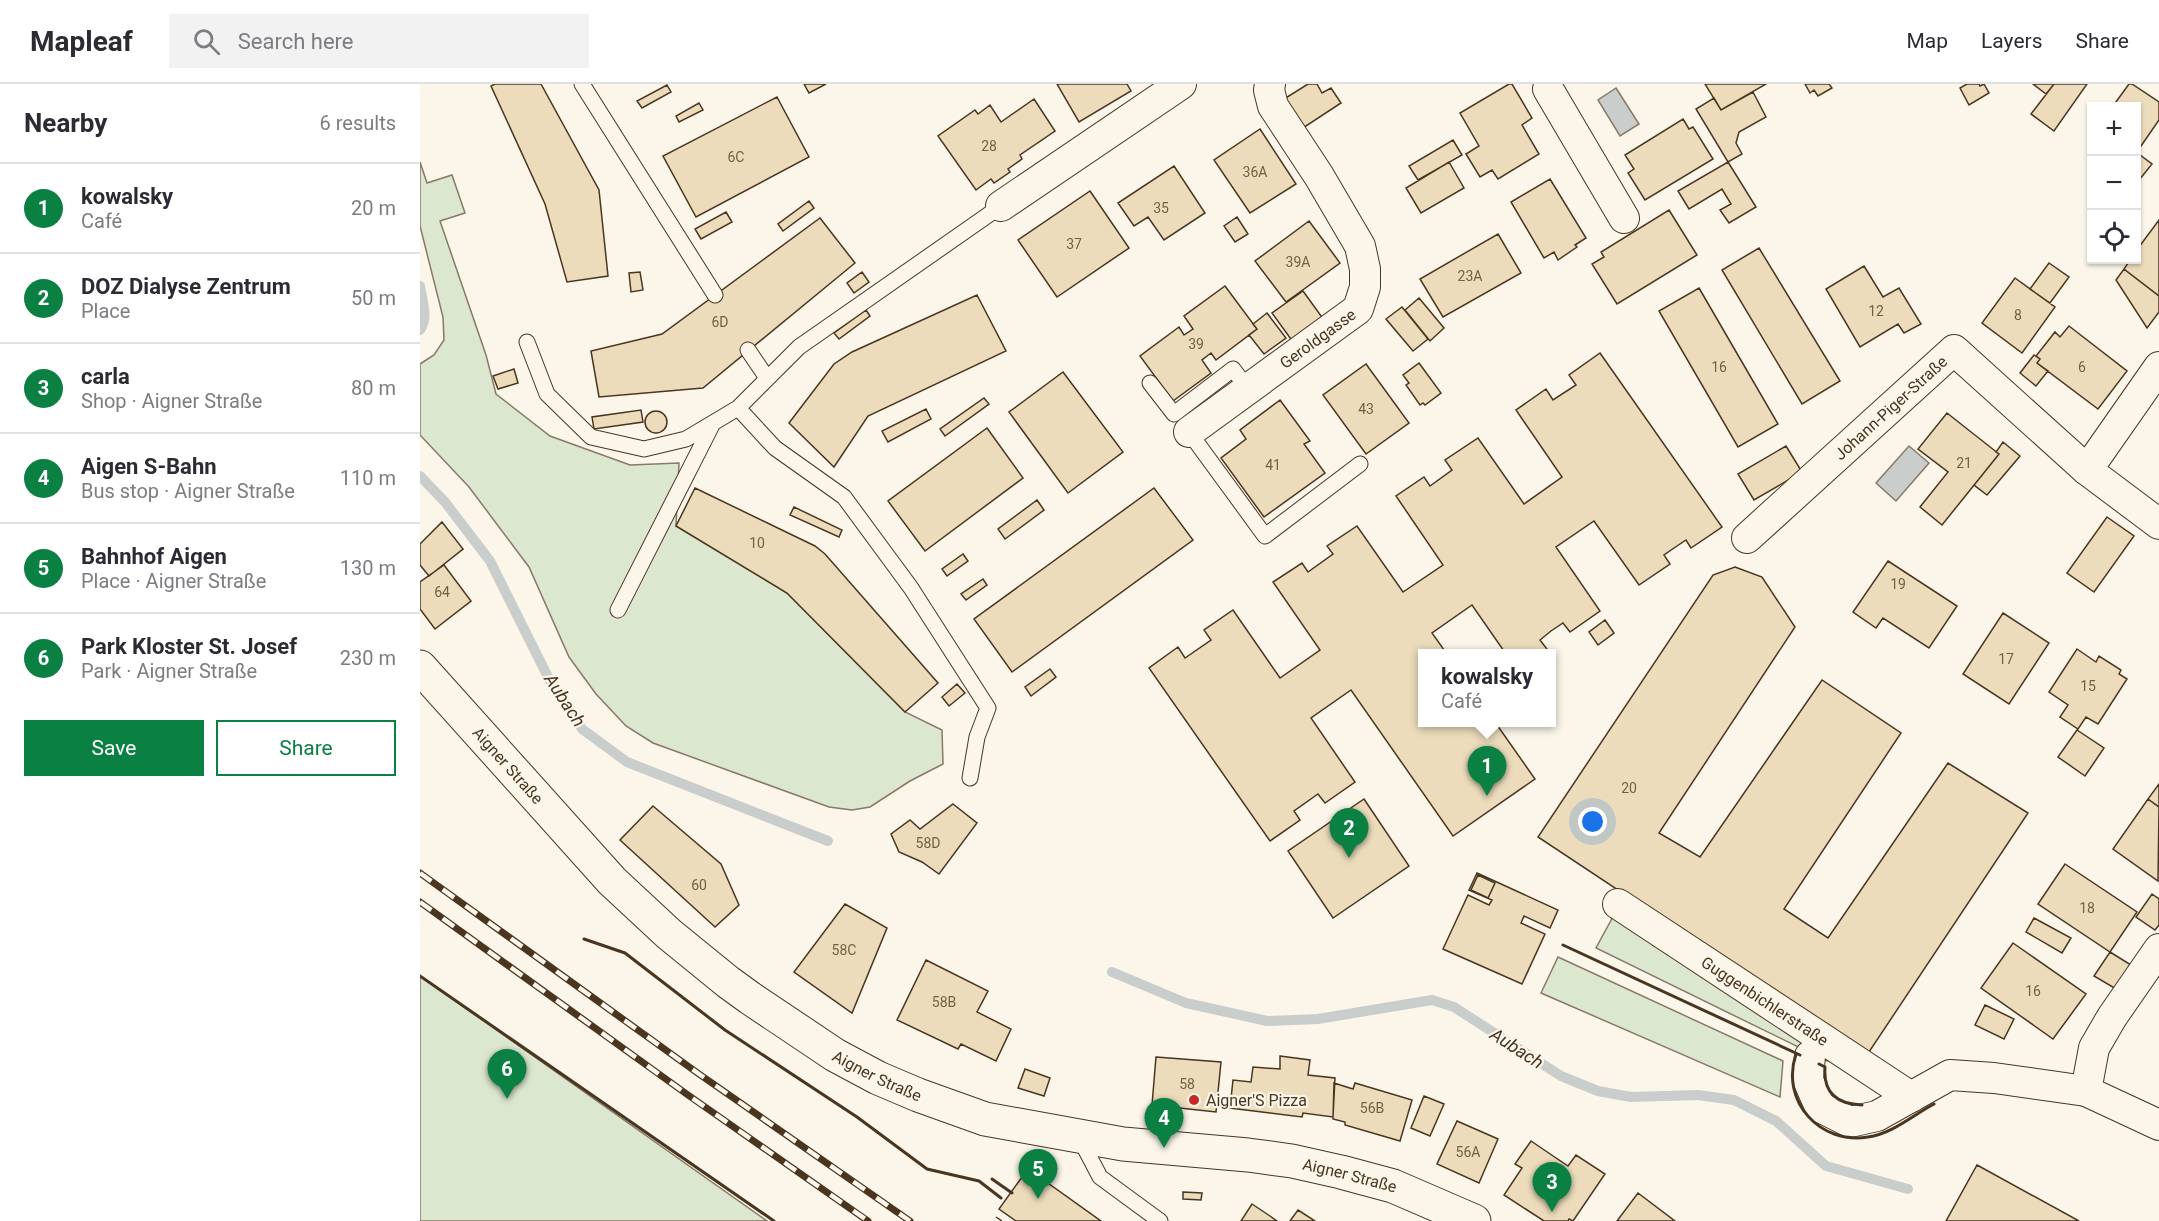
<!DOCTYPE html>
<meta charset="utf-8">
<style>
body{margin:0;font-family:Roboto,sans-serif;background:#f2f2f3;color:#2b2b33}
.controls{position:absolute;right:18px;top:18px;display:grid;overflow:hidden;border-radius:0px;box-shadow:0 2px 4px #0004}
.controls button{width:54px;height:54px;display:grid;place-items:center;padding:0;border:0;border-bottom:2px solid #e1e1e2;background:#fff;color:#2b2b33;font:30px sans-serif}
.you{position:absolute;left:1173px;top:738px;width:21px;height:21px;margin:-15px;border:4px solid #fff;border-radius:50%;background:#1a73e8;box-shadow:0 0 0 9px #1a73e833}
.badge{display:grid;place-items:center;width:39px;height:39px;border-radius:50%;background:#0b8043;color:#fff;font-size:20px;font-weight:700}
.pin{position:absolute;translate:-50% -50px;filter:drop-shadow(0 2px 3px #0008)}
.pin::after{content:'';position:absolute;top:32px;width:21px;height:18px;background:inherit;clip-path:polygon(0 0,100% 0,50% 100%)}
.popup{position:absolute;left:998px;top:565px;width:138px;height:78px;box-sizing:border-box;display:grid;place-content:center;border-radius:0px;background:#fff;filter:drop-shadow(0 2px 4px #0005);font-size:20px;white-space:nowrap;color:#7c7c81}
.popup b{font-size:22px;color:#2b2b33}
.popup::after{content:'';position:absolute;left:50%;top:100%;margin-left:-12px;border:12px solid transparent;border-top-color:#fff}
.list{margin:0;padding:0;list-style:none}
h2{display:flex;justify-content:space-between;align-items:center;height:78px;margin:0;padding:0 24px;font-size:26px}
h2 small{font-size:20px;font-weight:400;color:#7c7c81}
.list li{display:grid;grid-template-columns:39px 1fr auto;gap:18px;align-items:center;box-sizing:border-box;height:90px;padding:0 24px;border-top:2px solid #e1e1e2}
.list b{display:block;font-size:22px;white-space:nowrap}
.list p{margin:0;font-size:20px;white-space:nowrap;color:#7c7c81}
.list em{font-size:20px;font-style:normal;color:#7c7c81}
.actions{display:flex;gap:12px;padding:18px 24px}
.actions a{flex:1;padding:14px 0;border:2px solid #0b8043;border-radius:0px;text-align:center;font-size:21px;color:#0b8043}
.actions .main{background:#0b8043;color:#fff}
.icon{flex:none;width:33px;height:33px;fill:none;stroke:currentColor;stroke-width:2;stroke-linecap:round;stroke-linejoin:round}
.map{position:relative;flex:none;width:1739px;height:1137px;overflow:hidden}
header{display:flex;align-items:center;gap:36px;box-sizing:border-box;height:84px;padding:0 30px;background:#fff;border-bottom:2px solid #e1e1e2}
header strong{font-size:28px}
nav{display:flex;gap:33px;margin-inline-start:auto;font-size:21px}
.search{width:420px;height:54px;background:#f2f2f3;display:flex;align-items:center;gap:15px;box-sizing:border-box;padding:0 21px;border-radius:0px;color:#7c7c81;font-size:22px}
main{display:flex}
aside{flex:1;background:#fff}
.map>svg:first-child{display:block}
.green{fill:#dce7d0;stroke:#887966;stroke-width:1.5}
.water{fill:#c9cecd;stroke:#887966;stroke-width:1.5}
.lines{fill:none;stroke-linecap:round;stroke-linejoin:round}
.stream{stroke:#c9cecd;stroke-width:10}
.building{fill:#ecdcbc;stroke:#4a3520;stroke-width:1.5}
.service-casing{stroke:#4a3520;stroke-width:17}
.minor-casing{stroke:#4a3520;stroke-width:32}
.secondary-casing{stroke:#4a3520;stroke-width:35}
.service{stroke:#fbf6e9;stroke-width:15}
.minor{stroke:#fbf6e9;stroke-width:30}
.secondary{stroke:#fbf6e9;stroke-width:33}
.rail-casing{stroke:#4a3520;stroke-width:7}
.rail{stroke:#fbf6e9;stroke-width:4.5;stroke-dasharray:14;stroke-linecap:butt}
.fence{stroke:#4a3520;stroke-width:1.5;stroke-dasharray:8 3;stroke-linecap:butt}
.wall{stroke:#4a3520;stroke-width:3}
.poi-dot{fill:#c62828;stroke:#fbf6e9;stroke-width:2}
.labels{text-anchor:middle;dominant-baseline:central;stroke-width:4.5;stroke-linejoin:round;paint-order:stroke}
.number-label{font-size:14px;fill:#725f47}
.street-label{font-size:16px;fill:#4a3520;stroke:#fbf6e9}
.poi-label{font-size:16px;fill:#4a3520;stroke:#fbf6e9;text-anchor:start}
.water-label{font-size:18px;font-style:italic;fill:#4a3520;stroke:#fbf6e9}
</style>
<header>
<strong>Mapleaf</strong>
<div class="search"><svg class="icon" aria-label="search" viewBox="0 0 24 24"><circle cx="10" cy="10" r="6"/><path d="M15 15l6 6"/></svg>Search here</div>
<nav><a>Map</a><a>Layers</a><a>Share</a></nav>
</header>
<main>
<aside>
<h2>Nearby<small>6 results</small></h2>
<ul class="list">
<li><span class="badge">1</span><div><b>kowalsky</b><p>Café</p></div><em>20 m</em></li>
<li><span class="badge">2</span><div><b>DOZ Dialyse Zentrum</b><p>Place</p></div><em>50 m</em></li>
<li><span class="badge">3</span><div><b>carla</b><p>Shop · Aigner Straße</p></div><em>80 m</em></li>
<li><span class="badge">4</span><div><b>Aigen S-Bahn</b><p>Bus stop · Aigner Straße</p></div><em>110 m</em></li>
<li><span class="badge">5</span><div><b>Bahnhof Aigen</b><p>Place · Aigner Straße</p></div><em>130 m</em></li>
<li><span class="badge">6</span><div><b>Park Kloster St. Josef</b><p>Park · Aigner Straße</p></div><em>230 m</em></li>
</ul>
<div class="actions"><a class="main">Save</a><a>Share</a></div>
</aside>
<div class="map">
<svg width="1739" height="1137" viewBox="0 0 1739 1137">
<rect width="100%" height="100%" fill="#fbf6e9"/>
<path class="green" d="M0,78l7,21 25,-8 13,38 -25,8 46,134 10,39 54,42 80,29 49,-2 -3,63 111,67 118,119 37,18 1,34 -33,17 -40,26 -18,3 -23,-3 -176,-64 -27,-17 -30,-32 -27,-37 -40,-90 -60,-80 -49,-52v-71l14,-9 10,-15 -1,-23 -23,-91z
M1195,829l215,141 -3,7 -231,-113z
M1138,873l225,104 -3,36 -239,-104z
M0,892l347,245h-347z"/>
<path class="water" d="M1196,4l23,36 -19,12 -22,-36z
M1489,362l20,17 -33,38 -20,-18z"/>
<g class="lines">
<path class="stream" d="M0,202c2,14 9,32 0,44
M0,392l25,26 45,59 63,126 29,42 45,33 201,79
M692,888l74,31 81,18 51,-2 114,-19 22,7 107,69 37,15 33,6 67,-2 36,5 42,21 50,45 82,23"/>
</g>
<path class="building" d="M75,0h46l58,106 9,86 -41,6 -22,-78 -54,-118z
M384,0h22l-17,9z
M637,0h70l4,7 -52,31z
M888,0h9l5,9 9,-5 10,15 -38,25 -19,-29z
M1089,0h3l20,34 -10,7 17,29 -41,25 -6,-9 -12,7 -14,-23 13,-8 -19,-33z
M1285,0h61l-45,26z
M1385,0h24l3,4 -14,8 -4,-6 -4,3z
M1547,0h12l1,2 4,-2 5,9 -20,12 -9,-17z
M1613,0h21l-8,10z
M1634,0h33l-33,47 -23,-17z
M1709,0h3l27,18v18l-18,26 -5,-2v-38h-23z
M247,1l4,7 -29,16 -5,-7z
M1333,8l13,25 -27,15 -3,11 6,11 -14,8 -32,-53 18,-11 7,12z
M357,13l32,60 -113,60 -33,-61z
M614,15l21,32 -35,24 2,4 -14,10 2,3 -16,11 -3,-4 -15,11 -38,-54 37,-26 3,4 12,-9 11,17z
M279,19l4,7 -24,12 -3,-6z
M1263,35l6,10 4,-2 20,32 -68,41 -17,-27 6,-4 -9,-14z
M840,45l36,55 -46,29 -36,-53z
M1033,56l9,15 -44,25 -9,-14z
M1716,68l16,12 -16,20z
M1029,78l15,26 -43,25 -15,-25z
M1308,78l28,45 -27,16 -9,-13 11,-6 -9,-15 -33,20 -11,-18z
M754,82l31,47 -41,27 -16,-23 -14,9 -16,-23z
M1130,95l36,59 -11,7 2,2 -19,13 -4,-8 -10,6 -33,-56z
M670,107l39,57 -72,49 -39,-57z
M389,117l5,7 -31,23 -5,-7z
M1249,126l28,45 -80,49 -25,-40 12,-7 -3,-5z
M306,128l6,10 -31,17 -6,-10z
M817,133l11,17 -13,8 -11,-16z
M400,134l35,45 -152,125 -104,9 -8,-46 71,-17z
M1739,136v76l-35,-27 6,-9h6v-9z
M889,137l31,42 -54,39 -31,-41z
M1078,150l23,39 -78,44 -23,-38z
M1339,164l81,133 -38,23 -80,-134z
M1629,179l20,14 -19,26 -20,-14z
M1444,182l19,31 16,-9 22,36 -17,9 -6,-9 -38,23 -34,-58z
M1704,185l35,27v16l-12,16 -31,-48z
M220,188l3,18 -12,2 -2,-19z
M442,188l7,10 -15,11 -7,-10z
M1595,194l40,29 -33,46 -40,-30z
M805,202l32,43 -41,31 -5,-7 -9,7 9,13 -38,28 -33,-45 39,-29 5,8 9,-6 -9,-13z
M1279,204l79,136 -40,23 -79,-136z
M883,207l21,29 -31,22 -21,-29z
M557,211l29,56 -138,65 -34,51 -45,-44 45,-59 18,-12z
M999,214l25,30 -14,13 -25,-31z
M982,223l26,32 -15,12 -27,-32z
M446,226l4,6 -31,23 -5,-6z
M847,229l19,25 -22,16 -15,-19 8,-6 -4,-5z
M1649,242l58,45 -29,38 -61,-46 3,-4 -4,-3 19,-24 5,5z
M1180,269l122,174 -31,21 -5,-8 -12,8 -10,7 6,9 -31,21 -45,-64 -38,26 44,64 -30,21 -7,-9 -12,8 -11,9 7,9 -7,5h-34l-34,-49 -40,28 15,21h-25v68h73l40,57 -82,57 -102,-146 -40,28 44,64 -30,21 -7,-9 -24,17 6,9 -30,21 -121,-173 29,-21 7,11 26,-18 -7,-10 29,-20 47,68 40,-28 -47,-68 29,-19 6,9 25,-18 -6,-8 30,-20 46,66 40,-27 -47,-69 28,-19 6,9 22,-16 -7,-10 33,-22 46,66 38,-27 -46,-67 30,-21 7,11 23,-15 -7,-10z
M1614,271l6,4 -3,4 11,8 -12,15 -16,-13z
M999,279l22,30 -16,12 -2,-2 -3,2 -14,-20 3,-2 -6,-8z
M946,280l43,59 -43,31 -43,-59z
M94,285l4,14 -20,6 -5,-13z
M643,288l60,80 -55,41 -59,-81z
M564,314l5,6 -44,32 -5,-7z
M860,316l30,41 -6,3 21,29 -61,44 -43,-59 25,-19 -6,-9z
M506,325l5,10 -43,23 -6,-11z
M221,326l2,12 -49,7 -2,-12z
M225 338a11 11 0 1 1 22 0a11 11 0 1 1-22 0Z
M1527,329l52,41 -57,71 -22,-18 28,-35 -30,-23z
M567,344l36,50 -98,73 -37,-50z
M1583,358l17,14 -33,39 -13,-10 25,-31 -3,-2z
M1366,362l16,26 -48,28 -16,-26z
M275,404l120,58 10,8 113,129 -33,29 -118,-119 -111,-67z
M734,404l39,52 -181,132 -38,-53z
M617,416l7,10 -39,29 -7,-10z
M374,423l48,23 -3,7 -49,-22z
M1687,433l27,19 -40,56 -27,-19z
M22,438l21,27 -34,27 -9,-11v-21z
M543,470l5,7 -21,15 -5,-7z
M1468,477l69,45 -28,42 -46,-30 -7,10 -23,-16z
M24,481l27,36 -36,28 -15,-20v-27z
M1315,483l27,10 33,50 -136,206 41,24 122,-177 79,53 -117,176 44,29 120,-175 80,50 -161,242 -329,-218 175,-262z
M563,495l4,6 -21,15 -5,-6z
M1583,529l46,30 -40,61 -46,-30z
M1185,536l9,13 -16,12 -9,-13z
M1657,565l19,13 3,-6 22,14 -2,4 8,5 -29,45 -12,-7 -8,12 -18,-12 8,-12 -19,-13z
M630,585l6,8 -25,19 -6,-9z
M537,600l8,9 -16,13 -7,-9z
M1657,646l27,18 -19,28 -27,-19z
M1739,700v23l-11,-8z
M944,715l45,67 -76,52 -45,-67z
M1728,715l11,8 -1,74 -45,-32z
M533,720l24,19 -38,51 -17,-12 -23,-10 -8,-18 19,-14 10,9z
M233,722l68,58 18,41 -24,22 -95,-87z
M1645,780l72,48 -27,40 -72,-48z
M1057,789l81,37 -8,18 -26,-12 -3,7 24,11 -23,50 -79,-35 25,-54 21,10 3,-5 -23,-10z
M1058,791l17,8 -7,15 -17,-8z
M1732,810l7,5v26l-4,5 -19,-13z
M425,820l42,24 -35,85 -58,-41z
M1614,834l37,20 -9,15 -36,-21z
M1593,859l73,51 -33,45 -72,-51z
M1690,868l21,13 -15,24 -22,-13z
M506,876l62,31 -11,21 34,17 -15,32 -35,-17 -3,5 -61,-29z
M1565,921l29,14 -10,20 -29,-14z
M860,972l30,4 -2,15 27,3 -2,39 -30,-4 -1,4 -72,-9 3,-28 18,2 2,-15 27,2z
M736,973l65,5 -5,50 -64,-7z
M605,985l25,9 -6,18 -26,-8z
M914,999l19,6 2,-6 57,17 -12,41 -55,-16v-3l-12,-3z
M1004,1012l20,8 -14,32 -19,-8z
M1037,1037l41,18 -19,44 -42,-19z
M1111,1057l37,25 8,-11 29,19 -32,47 -4,-2 -1,2h-24l-40,-26 18,-27 -7,-4z
M1557,1081l102,56h-133z
M602,1093l17,12 6,-8 56,40h-85l-17,-12z
M763,1108l19,1 -1,7 -18,-1z
M1218,1109l37,28h-58z
M832,1120l18,12 7,5h-36z
M878,1126l17,11h-25z"/>
<g class="lines">
<g class="service-casing">
<path id="service" d="M162,0l133,211
M107,258l20,52 44,43 53,12 42,-10 52,-31 61,-61 202,-141
M328,266l19,28
M730,299l24,31 59,-45 15,20
M318,324l37,40 69,49 67,91 77,120 -11,29 -7,41
M769,348l76,104 95,-72
M198,526l94,-185
M659,1053l21,40 60,44"/>
</g>
<g class="minor-casing">
<g id="minor">
<path d="M1128,5l76,129"/>
<path d="M581,122l180,-122"/>
<path id="s1" d="M769,348l169,-123 7,-22v-18l-5,-23 -41,-70 -46,-70 -4,-16 1,-6"/>
<path d="M1667,386l72,-103"/>
<path id="s2" d="M1327,454l207,-188 133,120 72,54"/>
<path id="s3" d="M1198,820l293,193"/>
<path d="M1739,865l-47,68 -18,31 -8,43 73,34"/>
<path d="M1390,972l-2,24 12,27 30,15 27,-6 73,-41 44,3 92,13"/>
</g>
</g>
<g class="secondary-casing">
<g id="secondary">
<path id="s4" d="M0,583l192,214 57,53 59,48 22,16 85,57 43,23 40,17 67,24 138,25 125,11 44,6 49,11 52,14 81,35"/>
</g>
</g>
<use href="#service" class="service"/>
<use href="#minor" class="minor"/>
<use href="#secondary" class="secondary"/>
<g class="rail-casing">
<path id="rail" d="M0,789l279,201 211,147
M0,818l268,193 180,126"/>
</g>
<use href="#rail" class="rail"/>
<path class="fence" d="M576,1133l6,4"/>
<path class="wall" d="M164,855l41,14 100,77 132,87 70,52 52,12 22,17
M1143,861l237,110
M0,892l354,245
M1376,970c-16,47 24,91 72,83 24,-3 45,-22 66,-33
M1399,980l6,3c-2,26 12,37 37,38
M572,1095l20,14"/>
</g>
<circle class="poi-dot" cx="774" cy="1016" r="6"/>
<g class="labels">
<g class="number-label">
<text x="569" y="62">28</text>
<text x="316" y="73">6C</text>
<text x="835" y="88">36A</text>
<text x="741" y="124">35</text>
<text x="654" y="160">37</text>
<text x="878" y="178">39A</text>
<text x="1050" y="192">23A</text>
<text x="1456" y="227">12</text>
<text x="1598" y="231">8</text>
<text x="300" y="238">6D</text>
<text x="776" y="260">39</text>
<text x="1299" y="283">16</text>
<text x="1662" y="283">6</text>
<text x="946" y="325">43</text>
<text x="1544" y="379">21</text>
<text x="853" y="381">41</text>
<text x="337" y="459">10</text>
<text x="1478" y="500">19</text>
<text x="22" y="508">64</text>
<text x="1586" y="575">17</text>
<text x="1668" y="602">15</text>
<text x="1209" y="704">20</text>
<text x="508" y="759">58D</text>
<text x="279" y="801">60</text>
<text x="1667" y="824">18</text>
<text x="424" y="866">58C</text>
<text x="1613" y="907">16</text>
<text x="524" y="918">58B</text>
<text x="767" y="1000">58</text>
<text x="952" y="1024">56B</text>
<text x="1048" y="1068">56A</text>
</g>
<g class="street-label">
<text stroke="none"><textPath href="#s1" startOffset="159">Geroldgasse</textPath></text>
<text stroke="none"><textPath href="#s2" startOffset="194">Johann-Piger-Straße</textPath></text>
<text stroke="none"><textPath href="#s4" startOffset="132">Aigner Straße</textPath></text>
<text stroke="none"><textPath href="#s3" startOffset="176">Guggenbichlerstraße</textPath></text>
<text stroke="none"><textPath href="#s4" startOffset="618">Aigner Straße</textPath></text>
<text stroke="none"><textPath href="#s4" startOffset="1104">Aigner Straße</textPath></text>
</g>
<g class="poi-label">
<text x="786" y="1016">Aigner'S Pizza</text>
</g>
<g class="water-label">
<text transform="translate(145 616) rotate(57)">Aubach</text>
<text transform="translate(1097 964) rotate(33)">Aubach</text>
</g>
</g>
</svg>
<div class="controls">
<button>+</button>
<button>−</button>
<button><svg class="icon" aria-label="locate" viewBox="0 0 24 24"><circle cx="12" cy="12" r="6"/><path d="M12 2v4M12 18v4M2 12h4M18 12h4"/></svg></button>
</div>
<div class="you"></div>
<div class="pin badge" style="left:1067px;top:712px">1</div>
<div class="popup"><b>kowalsky</b>Café</div>
<div class="pin badge" style="left:929px;top:774px">2</div>
<div class="pin badge" style="left:1132px;top:1128px">3</div>
<div class="pin badge" style="left:744px;top:1064px">4</div>
<div class="pin badge" style="left:618px;top:1115px">5</div>
<div class="pin badge" style="left:87px;top:1015px">6</div>
</div>
</main>
